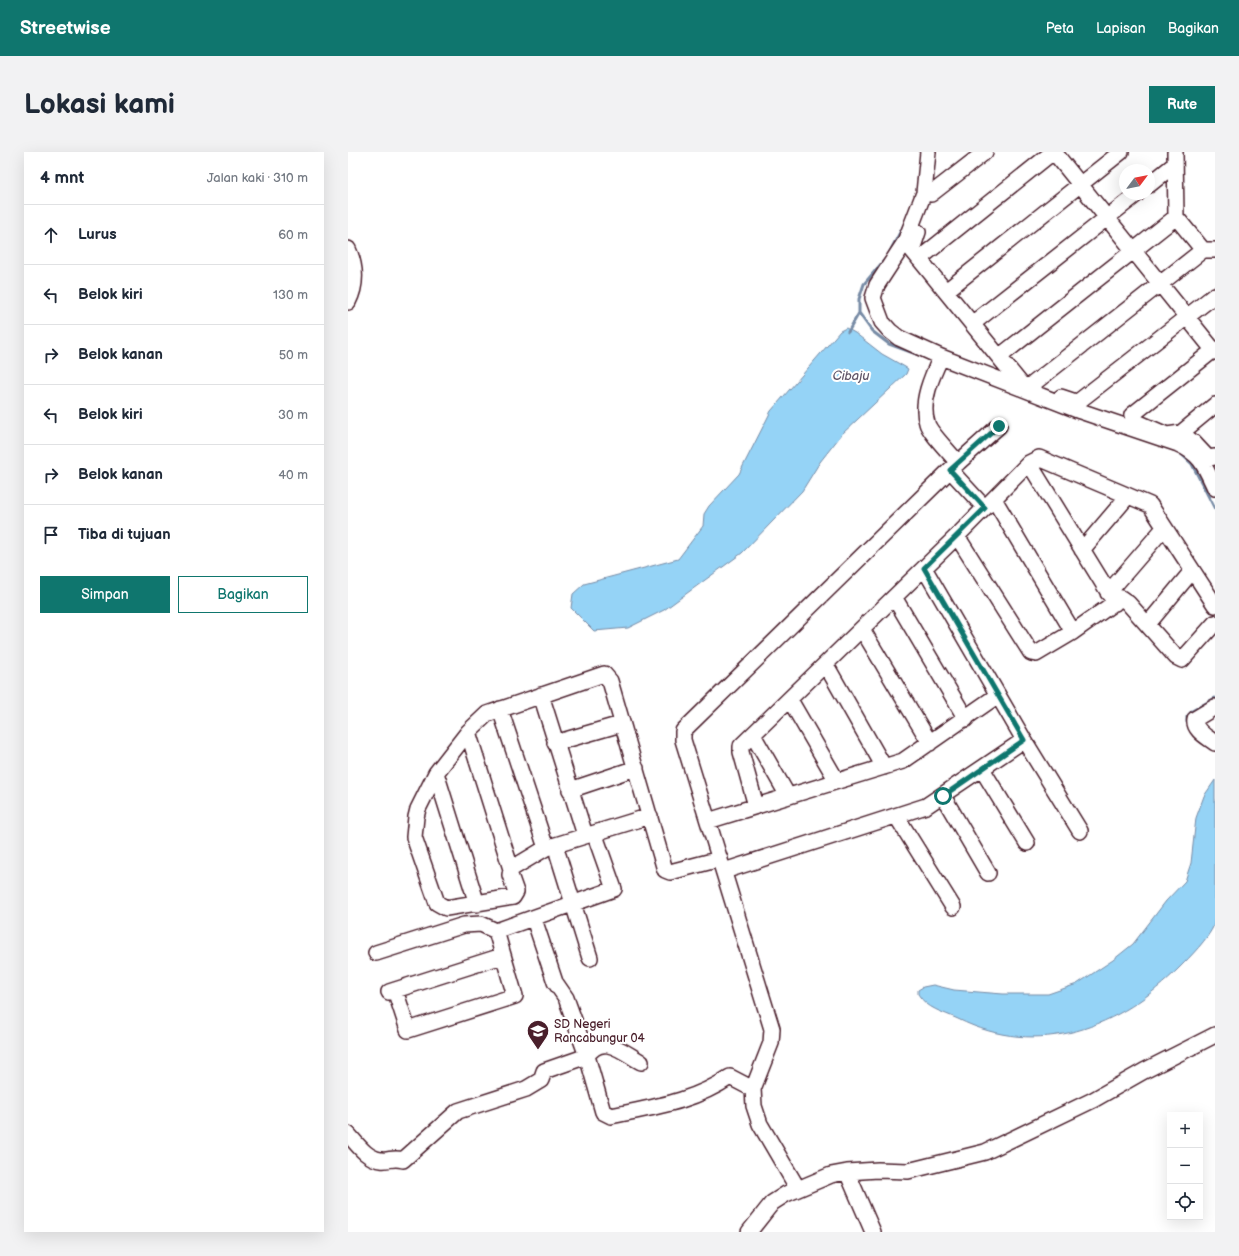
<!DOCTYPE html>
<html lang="id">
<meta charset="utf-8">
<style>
body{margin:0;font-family:"Balsamiq Sans",sans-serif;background:#f2f2f3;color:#1f2937}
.controls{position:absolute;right:12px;bottom:12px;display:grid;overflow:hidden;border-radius:0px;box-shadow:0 4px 16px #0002}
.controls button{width:36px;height:36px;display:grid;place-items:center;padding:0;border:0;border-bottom:1px solid #e0e1e3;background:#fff;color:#1f2937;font:20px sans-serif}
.compass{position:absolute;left:771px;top:12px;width:36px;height:36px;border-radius:50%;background:#fff;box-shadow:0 4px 16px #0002;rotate:58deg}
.stop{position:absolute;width:12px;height:12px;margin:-9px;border:3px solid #0f766e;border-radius:50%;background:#fff}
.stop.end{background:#0f766e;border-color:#fff;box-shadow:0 1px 4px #0008}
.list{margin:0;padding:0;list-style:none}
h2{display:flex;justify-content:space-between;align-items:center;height:52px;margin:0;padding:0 16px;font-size:17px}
h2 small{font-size:13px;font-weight:400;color:#747a83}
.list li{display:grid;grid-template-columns:26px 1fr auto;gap:12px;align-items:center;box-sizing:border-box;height:60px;padding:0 16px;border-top:1px solid #e0e1e3}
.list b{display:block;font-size:15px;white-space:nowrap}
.list em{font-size:13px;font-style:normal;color:#747a83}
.actions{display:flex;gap:8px;padding:12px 16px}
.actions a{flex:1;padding:9px 0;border:1px solid #0f766e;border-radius:0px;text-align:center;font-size:14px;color:#0f766e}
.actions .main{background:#0f766e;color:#fff}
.icon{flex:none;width:22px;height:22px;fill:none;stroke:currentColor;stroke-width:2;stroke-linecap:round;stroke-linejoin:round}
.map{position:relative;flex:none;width:867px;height:1080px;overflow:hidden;border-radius:0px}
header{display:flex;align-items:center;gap:24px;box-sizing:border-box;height:56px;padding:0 20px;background:#0f766e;color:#fff}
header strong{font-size:19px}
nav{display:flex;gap:22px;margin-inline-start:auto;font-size:14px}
.intro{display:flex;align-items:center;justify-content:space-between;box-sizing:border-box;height:96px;padding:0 24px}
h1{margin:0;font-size:28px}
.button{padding:10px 18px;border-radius:0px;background:#0f766e;color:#fff;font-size:14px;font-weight:700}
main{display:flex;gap:24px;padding:0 24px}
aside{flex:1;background:#fff;border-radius:0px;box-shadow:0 4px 16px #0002}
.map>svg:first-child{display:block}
.water{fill:#95d3f6;stroke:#778ba5}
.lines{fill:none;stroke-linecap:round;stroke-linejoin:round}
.stream{stroke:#778ba5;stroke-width:3}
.minor-casing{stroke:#4a1f2b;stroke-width:18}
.minor{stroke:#fff;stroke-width:15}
.route{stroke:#0f766e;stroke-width:5}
.labels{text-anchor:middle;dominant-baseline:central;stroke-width:4;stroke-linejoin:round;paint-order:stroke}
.poi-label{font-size:12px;fill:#4a1f2b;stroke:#fff;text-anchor:start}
.water-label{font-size:13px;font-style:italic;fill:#605568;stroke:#fff}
</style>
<header>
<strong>Streetwise</strong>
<nav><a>Peta</a><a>Lapisan</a><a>Bagikan</a></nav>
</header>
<div class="intro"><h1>Lokasi kami</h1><a class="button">Rute</a></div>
<main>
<aside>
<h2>4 mnt<small>Jalan kaki · 310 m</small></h2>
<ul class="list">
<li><svg class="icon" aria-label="ahead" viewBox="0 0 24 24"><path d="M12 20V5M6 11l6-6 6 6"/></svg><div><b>Lurus</b></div><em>60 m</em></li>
<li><svg class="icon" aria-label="left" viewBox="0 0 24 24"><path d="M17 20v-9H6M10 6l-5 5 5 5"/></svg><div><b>Belok kiri</b></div><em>130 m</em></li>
<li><svg class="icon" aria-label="right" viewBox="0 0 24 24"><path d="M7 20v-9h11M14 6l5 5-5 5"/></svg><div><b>Belok kanan</b></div><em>50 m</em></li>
<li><svg class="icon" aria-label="left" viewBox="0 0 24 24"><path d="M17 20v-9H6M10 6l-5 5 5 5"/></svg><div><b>Belok kiri</b></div><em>30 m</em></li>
<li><svg class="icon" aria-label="right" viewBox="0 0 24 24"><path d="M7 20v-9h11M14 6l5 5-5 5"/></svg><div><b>Belok kanan</b></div><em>40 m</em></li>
<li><svg class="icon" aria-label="arrive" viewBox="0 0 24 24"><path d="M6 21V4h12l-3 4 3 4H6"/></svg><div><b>Tiba di tujuan</b></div></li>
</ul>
<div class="actions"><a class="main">Simpan</a><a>Bagikan</a></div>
</aside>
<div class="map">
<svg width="867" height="1080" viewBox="0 0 867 1080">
<rect width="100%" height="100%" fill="#fff"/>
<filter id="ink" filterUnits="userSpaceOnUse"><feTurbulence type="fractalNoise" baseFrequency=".025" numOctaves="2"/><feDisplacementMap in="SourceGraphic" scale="8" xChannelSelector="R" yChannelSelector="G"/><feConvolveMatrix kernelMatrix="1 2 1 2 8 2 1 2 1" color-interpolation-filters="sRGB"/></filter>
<g filter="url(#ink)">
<path class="water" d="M498,176l9,5 27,21 23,13 3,2 -2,5 -64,60 -22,28 -18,29 -60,62 -78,57 -36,18 -34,3 -23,-23 2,-14 11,-10 94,-25 25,-33 1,-12 5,-8 30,-32 32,-63 69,-80z
M867,628c0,38 0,75 0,112 0,9 0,25 -1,33 -6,14 -24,32 -34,42 -60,61 -142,92 -222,52 -15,-7 -31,-10 -40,-25v-4l5,-3 10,-2 21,5 49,4h45l29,-10 36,-24 20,-16 33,-43 19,-20 6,-18 5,-45 8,-22z"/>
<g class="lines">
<path class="stream" d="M557,71l-18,34 -23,27 -5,15v14l13,18 17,13 30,11
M500,180l11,-19
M831,300l13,12 23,45
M842,574l-3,-4v-5l5,-6 23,-13"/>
<g class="minor-casing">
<path id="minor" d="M580,0l-4,41 -19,49 -28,43 -4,13 9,24 8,9 9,7 42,19 139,54 98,33c23,10 27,22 37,44
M706,0l161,200
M827,0l1,65
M801,33l26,-21
M583,42l54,-42
M570,80l-6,18 87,107
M0,97c8,17 9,36 0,53
M571,107l134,-107
M598,139l175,-139
M624,172l165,-130
M867,197l-83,66 3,6 32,14 14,-2 13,10 14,15 7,-1
M593,205c-9,19 -21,45 -14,66 2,9 24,31 31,40
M679,234l-6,-2 -22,-27 177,-140 27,33h12
M681,235l174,-137
M713,245l15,5 3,-1 136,-106
M833,281l34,-28
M681,311l86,140
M602,318l35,38
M646,347l79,133
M609,384l74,117 5,1 37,-22 48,-34 7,5 48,54 6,3 33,-37
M734,398l46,-54
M576,416l100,172 56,91
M760,441l56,-65
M546,445l72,122
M800,472l44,-53
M514,477l68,114
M478,513l58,102
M193,543l44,140
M442,548l47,81
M867,555l-20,12c-2,11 12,18 20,24
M152,557l46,139
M120,580l43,137 -1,6 6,17 -3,5 -67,11 -9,-5 -23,-66 2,-20 2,-8 18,-36 32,-41 19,-18 117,-40 6,7 55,189 5,2 50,-13
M405,583l35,61
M207,591l66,-19
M634,617l45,74
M88,621l41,131
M222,638l66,-22
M595,644l45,77
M408,654l-15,-54v-6l216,-210 72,-73 10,-5 111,47 65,100
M549,665l56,90
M360,669l195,-60 95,-66
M210,703l32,103
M163,717l35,-21 104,-32
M376,719l202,-65 98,-66
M186,767l21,63 11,16 21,58
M28,801l88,-28 17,-1 15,7 118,-42 -17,-48
M47,838l13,40 107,-34 -19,-65
M41,840l113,-36
M239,904c15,-24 36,-4 54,6
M0,982c9,10 19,25 33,26 9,1 12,-3 22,0l55,-49 68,-22 15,-9 3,-9 43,-15 16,56 8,4c43,-9 82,-14 119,-39l23,12
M499,1020l26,60
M450,1037l-38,-65 -6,-18 -1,-17 18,-46 1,-14 -89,-289v-9l267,-261 49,-44
M401,1080l23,-29 14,-9 45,-19 16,-3 31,-2 30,1 77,-19 108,-52 51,-29 71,-36"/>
</g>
<use href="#minor" class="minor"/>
</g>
</g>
<g class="lines" filter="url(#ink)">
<path class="route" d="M595,644l81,-56 -100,-172 61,-60 -35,-38 49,-44"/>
</g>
<defs>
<g id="school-pin" transform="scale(1.15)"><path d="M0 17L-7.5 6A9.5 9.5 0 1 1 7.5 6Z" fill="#4a1f2b" stroke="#fff"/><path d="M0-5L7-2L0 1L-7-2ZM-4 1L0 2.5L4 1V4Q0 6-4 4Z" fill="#fff"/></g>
</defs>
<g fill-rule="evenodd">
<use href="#school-pin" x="190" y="879"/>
</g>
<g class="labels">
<g class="poi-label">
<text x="206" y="872">SD Negeri<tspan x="206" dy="14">Rancabungur 04</tspan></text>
</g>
<g class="water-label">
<text x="503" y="224">Cibaju</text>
</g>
</g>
</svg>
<div class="controls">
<button>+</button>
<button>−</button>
<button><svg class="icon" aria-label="locate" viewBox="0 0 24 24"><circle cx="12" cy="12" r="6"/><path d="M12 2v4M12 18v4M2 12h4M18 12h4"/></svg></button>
</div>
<svg class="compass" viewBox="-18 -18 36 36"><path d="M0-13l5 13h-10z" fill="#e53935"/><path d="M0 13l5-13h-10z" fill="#747a83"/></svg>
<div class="stop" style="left:595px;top:644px"></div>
<div class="stop end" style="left:651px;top:274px"></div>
</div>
</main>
